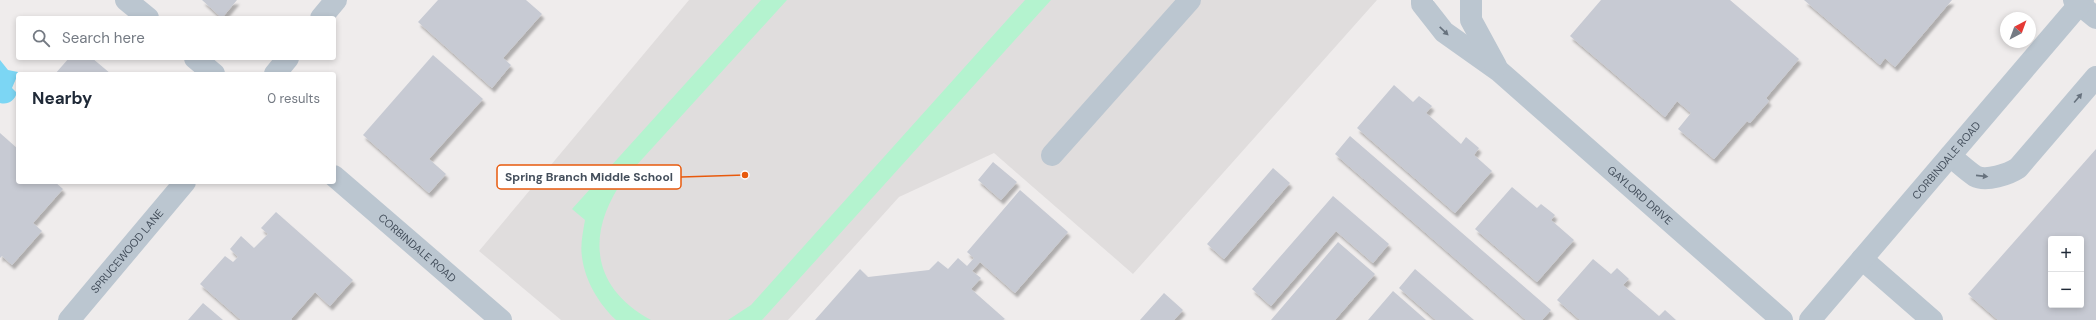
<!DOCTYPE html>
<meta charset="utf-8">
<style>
body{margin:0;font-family:"DM Sans",sans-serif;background:#f2f2f3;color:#1f2937}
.controls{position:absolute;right:12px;bottom:12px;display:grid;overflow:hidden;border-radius:4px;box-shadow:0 2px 6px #0003}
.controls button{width:36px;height:36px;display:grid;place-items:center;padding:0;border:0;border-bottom:1px solid #e0e1e3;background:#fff;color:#1f2937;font:20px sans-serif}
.compass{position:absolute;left:2000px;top:12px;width:36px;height:36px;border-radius:50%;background:#fff;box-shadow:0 2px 6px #0003;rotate:41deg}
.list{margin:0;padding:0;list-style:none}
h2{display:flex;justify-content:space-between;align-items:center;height:52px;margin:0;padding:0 16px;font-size:17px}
h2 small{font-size:13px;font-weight:400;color:#747a83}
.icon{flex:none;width:22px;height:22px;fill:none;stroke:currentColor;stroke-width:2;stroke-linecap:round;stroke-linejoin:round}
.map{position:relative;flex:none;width:2096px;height:320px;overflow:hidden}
.search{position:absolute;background:#fff;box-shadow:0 2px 6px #0003;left:16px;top:16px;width:320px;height:44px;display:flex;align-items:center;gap:10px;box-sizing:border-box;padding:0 14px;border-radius:4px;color:#747a83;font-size:15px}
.panel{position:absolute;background:#fff;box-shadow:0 2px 6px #0003;left:16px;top:72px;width:320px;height:112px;border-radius:4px}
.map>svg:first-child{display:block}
.education{fill:#e0dddd}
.green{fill:#b4f3cf}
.water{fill:#7cd6f4}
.building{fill:#c7cad3;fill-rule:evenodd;filter:url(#shadow)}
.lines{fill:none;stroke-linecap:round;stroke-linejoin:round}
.minor{stroke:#bbc6d0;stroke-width:22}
.oneway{fill:#67727e}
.labels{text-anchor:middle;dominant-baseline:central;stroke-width:4;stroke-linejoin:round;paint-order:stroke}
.street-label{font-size:11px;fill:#434e5b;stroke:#fff}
.leader{fill:none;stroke:#e8590c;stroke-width:1.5}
.callout-dot{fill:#e8590c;stroke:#fff;stroke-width:1.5}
.callout{fill:#fff;stroke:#e8590c;stroke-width:1.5}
.callout-label{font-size:12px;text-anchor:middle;font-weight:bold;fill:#434e5b}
</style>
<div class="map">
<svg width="2096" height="320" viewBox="0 0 2096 320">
<defs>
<filter id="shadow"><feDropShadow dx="2.5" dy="4.5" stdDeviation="1" flood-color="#0004"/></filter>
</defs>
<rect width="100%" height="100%" fill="#efecec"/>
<path class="education" d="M689,0h688l-244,274 -139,-121 -95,44 -111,123h-227l-82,-69z"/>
<path class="green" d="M761,0h26l-163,179c-38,53 -34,108 27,141h-35c-17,-16 -31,-39 -34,-63 -2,-12 1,-25 3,-37l-13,-11z
M1025,0h26l-289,320h-34l23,-15z"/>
<path class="water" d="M0,60l8,10 10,2v2l-6,14 5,5c-3,8 -9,12 -17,10z"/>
<path class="building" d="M202,0h35l-15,18z
M438,0h88l16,14 -39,44 8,7 -19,23 -74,-66z
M1601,0h129l69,59 -33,39 3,3 -19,22 -3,-2 -33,38 -36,-30 13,-16 -14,-12 -12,16 -95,-81z
M1804,0h148l-57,67 -10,-9 -5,7z
M433,55l50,44 -54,60 17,15 -17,19 -66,-58z
M69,58h23l19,16h-56z
M1394,85l19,17 6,-6 13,10 -6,7 35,31 5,-7 13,11 -5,7 18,16 -37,42 -98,-85z
M0,133l18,16v33h37l8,7 -30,34 9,8 -30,34 -10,-9 -2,2z
M1350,136l201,174 -9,10h-16l-191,-166z
M2096,149v171h-98l-30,-26zM2051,239h30v66h-30z
M993,162l24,20 -16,18 -23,-20z
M1273,168l17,15 -66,76 -17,-15z
M1512,187l25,21 4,-4 14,11 -4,5 23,20 -37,42 -62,-53z
M1020,190l48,42 -53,61 -35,-31 -8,9 9,7 -10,11 34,30 -2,1h-188l45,-51 8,8 61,-7 9,-9 10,8 10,-11 9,8 7,-8 -7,-6z
M1333,196l56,48 -16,19 -37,-32 -65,75 -19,-17z
M276,212l77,68 -23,26 -15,-14 -24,27 1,1h-51l-41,-36 25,-28 8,6 5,-5 -8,-8 11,-13 13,12 14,-14 -7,-6z
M1338,242l37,32 -40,46h-64z
M1593,259l18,15 6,-6 12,11 -6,6 36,31 6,-6 11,10h-96l-23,-20z
M1415,269l59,51h-38l-37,-32z
M1393,291l33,29h-58z
M1164,293l19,17 -9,10h-34z
M203,303l20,17h-35z"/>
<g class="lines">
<g class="minor">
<path d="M126,0l22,18"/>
<path id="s1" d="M1422,0v4l22,28 55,39 283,249"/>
<path d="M1471,0v20l25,46"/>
<path d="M2074,0l22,18"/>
<path d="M321,18l15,-18"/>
<path d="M195,58l19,16"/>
<path d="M275,74l13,-16"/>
<path d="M1052,155l138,-155"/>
<path d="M1950,156c8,6 16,14 25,20 11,6 34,-2 43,-8l78,-91"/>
<path id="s2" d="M334,176l167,144"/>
<path d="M1862,259l70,61"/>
<path id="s3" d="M69,320l116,-138"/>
<path id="s4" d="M1810,320l273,-320"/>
</g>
</g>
<defs><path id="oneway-solid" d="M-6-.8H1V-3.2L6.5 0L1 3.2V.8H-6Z"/></defs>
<g class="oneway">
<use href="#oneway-solid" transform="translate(1444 31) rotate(44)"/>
<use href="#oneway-solid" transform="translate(2078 98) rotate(-50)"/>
<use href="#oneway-solid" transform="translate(1982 176) rotate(6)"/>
</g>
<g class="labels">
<g class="street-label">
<text stroke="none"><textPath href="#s4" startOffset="210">CORBINDALE ROAD</textPath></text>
<text stroke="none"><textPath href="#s1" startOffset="295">GAYLORD DRIVE</textPath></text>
<text stroke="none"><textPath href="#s2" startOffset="110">CORBINDALE ROAD</textPath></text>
<text stroke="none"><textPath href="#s3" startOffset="90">SPRUCEWOOD LANE</textPath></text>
</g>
</g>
<path class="leader" d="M745 175L681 177"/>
<circle class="callout-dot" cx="745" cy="175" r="4"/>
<rect class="callout" x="497" y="165" width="184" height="24" rx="4"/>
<g class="callout-label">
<text x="589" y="181">Spring Branch Middle School</text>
</g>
</svg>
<div class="controls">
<button>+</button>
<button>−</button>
</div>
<svg class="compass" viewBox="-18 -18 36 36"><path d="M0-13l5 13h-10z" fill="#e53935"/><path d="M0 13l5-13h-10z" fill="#747a83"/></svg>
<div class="search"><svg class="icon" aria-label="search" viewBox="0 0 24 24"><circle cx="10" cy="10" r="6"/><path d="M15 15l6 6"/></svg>Search here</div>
<section class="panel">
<h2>Nearby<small>0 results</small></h2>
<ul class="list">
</ul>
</section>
</div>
